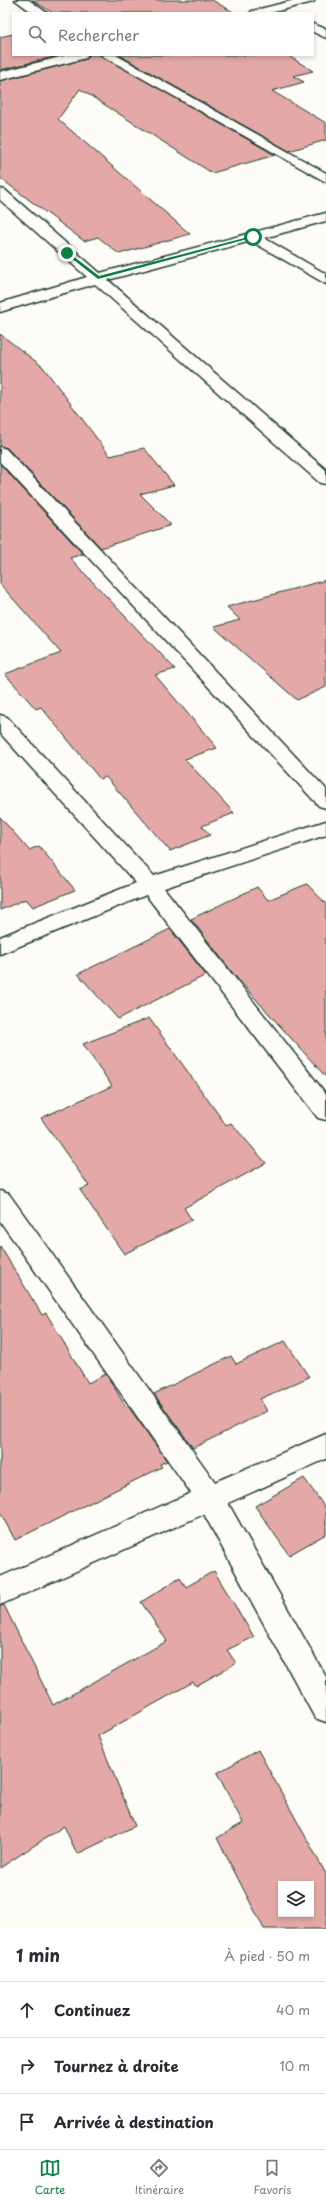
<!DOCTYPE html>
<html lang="fr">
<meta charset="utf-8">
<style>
body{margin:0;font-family:"Playpen Sans",sans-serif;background:#f2f2f3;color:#2b2b33}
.controls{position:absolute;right:12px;bottom:12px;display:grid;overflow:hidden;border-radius:0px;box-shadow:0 2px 6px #0003}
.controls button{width:36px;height:36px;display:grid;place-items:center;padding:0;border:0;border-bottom:1px solid #e1e1e2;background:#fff;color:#2b2b33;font:20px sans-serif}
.stop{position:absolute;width:12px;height:12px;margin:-9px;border:3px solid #0b8043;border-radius:50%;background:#fff}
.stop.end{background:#0b8043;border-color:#fff;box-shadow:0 1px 4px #0008}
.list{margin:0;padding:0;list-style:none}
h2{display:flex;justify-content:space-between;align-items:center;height:52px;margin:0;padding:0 16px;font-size:17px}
h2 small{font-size:13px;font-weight:400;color:#7c7c81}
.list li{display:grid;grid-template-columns:26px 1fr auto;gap:12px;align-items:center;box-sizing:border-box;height:56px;padding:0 16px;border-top:1px solid #e1e1e2}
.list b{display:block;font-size:15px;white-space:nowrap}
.list em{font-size:13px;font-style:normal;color:#7c7c81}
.icon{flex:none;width:22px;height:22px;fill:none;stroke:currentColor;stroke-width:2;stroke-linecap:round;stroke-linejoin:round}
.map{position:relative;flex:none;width:326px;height:1929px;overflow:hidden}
.search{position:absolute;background:#fff;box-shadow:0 2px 6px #0003;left:12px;right:12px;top:12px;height:44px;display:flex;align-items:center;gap:10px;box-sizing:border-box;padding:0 14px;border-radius:0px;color:#7c7c81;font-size:15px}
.sheet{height:220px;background:#fff}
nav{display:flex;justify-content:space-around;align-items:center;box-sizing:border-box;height:56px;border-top:1px solid #e1e1e2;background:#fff;font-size:11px;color:#7c7c81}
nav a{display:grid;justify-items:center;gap:2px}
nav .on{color:#0b8043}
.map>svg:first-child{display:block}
.building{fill:#e4a9a6;stroke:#1f3d34;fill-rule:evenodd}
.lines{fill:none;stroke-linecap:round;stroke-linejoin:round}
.minor-casing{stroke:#1f3d34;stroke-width:3}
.minor{fill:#fdfcf7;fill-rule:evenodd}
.route{fill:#0b8043}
</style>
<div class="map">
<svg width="326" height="1929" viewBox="0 0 326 1929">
<rect width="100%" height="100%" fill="#fdfcf7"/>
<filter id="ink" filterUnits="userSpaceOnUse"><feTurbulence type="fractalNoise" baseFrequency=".025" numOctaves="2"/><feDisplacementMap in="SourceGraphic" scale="8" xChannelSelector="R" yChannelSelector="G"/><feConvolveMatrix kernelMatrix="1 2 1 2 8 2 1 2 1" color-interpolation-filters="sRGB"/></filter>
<g filter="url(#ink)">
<path class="building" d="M32,0h180l23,13h-182z
M13,34v21h49l-62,15v-33z
M89,55h11l175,100 -63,18 -132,-84 -22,30 132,115 -71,20 -21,-17 -14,4 -84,-63v-97l86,-22z
M119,55h168l26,16 -20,5 11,6 -32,9 54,32v17l-37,11z
M0,334l43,33 67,89 34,-8 30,37 -34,9 31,31 -70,23 -94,-100 -7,-2z
M0,464l83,90 -13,4 105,111 -20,6 62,73 -32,11 49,54 -32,13 8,9 -40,16 -64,-74 -6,2 -59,-72 -5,2 -31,-35 56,-21 -61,-69z
M326,580v107l-29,13 -83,-73 26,-7 -13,-13z
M0,817l29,33 10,-4 36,44 -42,17 -7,-8 -26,11z
M307,884l19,20v173l-91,-101 -44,-57 66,-32 11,13z
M170,929l36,46 -88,44 -40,-45z
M149,1018l77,107 5,-2 35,40 -82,45 8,12 -68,34 -44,-64 9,-4 -48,-68 71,-32 -29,-42z
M0,1246l42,69 4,-2 42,70 18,-9 20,33 2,-1 39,55 -7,3 2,3 -147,73 -15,-28z
M285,1341l24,36 -49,22 7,12 -74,37 -39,-54 77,-38 5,8z
M304,1478l22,31v25l-37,21 -34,-49z
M214,1571l40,66 -27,13 9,13 -40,23 -3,-4 -95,54 37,90 -58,28 -13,-28 -64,42v-262l4,-1 49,100 114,-64 -26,-39 39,-24 6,9z
M258,1750l68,124v55h-62l-47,-91 26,-15 -26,-50zM281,1884h30v30h-30z"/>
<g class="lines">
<g class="minor-casing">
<path id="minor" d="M15,0h14l18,13h-14z
M295,0h20l-2,2 -43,11h-20l2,-2z
M313,24l13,5v9l-13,-6z
M68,55h20l-2,3 -86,22v-8z
M101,55h15l210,118v9z
M0,189l5,1 95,83 226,-60v8l-62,17 62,36v10l-75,-43 -143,39 218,190v14l-6,-1 -225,-199 -95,28v-9l87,-26 -87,-77z
M0,447l6,2 320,340v19l-7,-2 -319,-344z
M0,715l7,2 147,159 172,-55v14l-162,53 162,206v26l-8,-2 -172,-223 -146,59v-17l136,-54 -136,-150z
M0,1191l9,3 206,288 111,-48v25l-98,44 98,174v45l-11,-4 -111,-204 -204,91v-28l191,-84 -191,-272z"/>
</g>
<use href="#minor" class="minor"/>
</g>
</g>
<path class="route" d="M252,236l3,1 -157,42 -33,-26h4l30,23z"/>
</svg>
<div class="controls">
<button><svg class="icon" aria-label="layers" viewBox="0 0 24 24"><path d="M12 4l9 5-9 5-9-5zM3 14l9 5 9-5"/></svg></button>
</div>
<div class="stop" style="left:253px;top:237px"></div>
<div class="stop end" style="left:67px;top:253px"></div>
<div class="search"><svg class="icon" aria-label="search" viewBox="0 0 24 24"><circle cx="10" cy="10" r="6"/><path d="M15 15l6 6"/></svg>Rechercher</div>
</div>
<section class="sheet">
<h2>1 min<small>À pied · 50 m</small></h2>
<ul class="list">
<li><svg class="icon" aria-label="ahead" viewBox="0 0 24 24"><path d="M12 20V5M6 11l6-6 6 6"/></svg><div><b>Continuez</b></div><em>40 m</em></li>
<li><svg class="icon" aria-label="right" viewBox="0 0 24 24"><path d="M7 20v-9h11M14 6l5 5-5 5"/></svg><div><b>Tournez à droite</b></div><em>10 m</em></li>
<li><svg class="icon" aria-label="arrive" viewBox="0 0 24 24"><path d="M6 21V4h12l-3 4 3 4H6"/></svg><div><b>Arrivée à destination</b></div></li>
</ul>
</section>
<nav>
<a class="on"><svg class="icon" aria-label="map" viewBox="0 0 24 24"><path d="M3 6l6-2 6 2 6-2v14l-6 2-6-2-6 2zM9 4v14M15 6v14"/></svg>Carte</a>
<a><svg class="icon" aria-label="directions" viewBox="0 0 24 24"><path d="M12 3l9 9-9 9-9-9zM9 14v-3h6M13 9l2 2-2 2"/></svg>Itinéraire</a>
<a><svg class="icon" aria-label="saved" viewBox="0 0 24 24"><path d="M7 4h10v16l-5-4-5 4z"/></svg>Favoris</a>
</nav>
